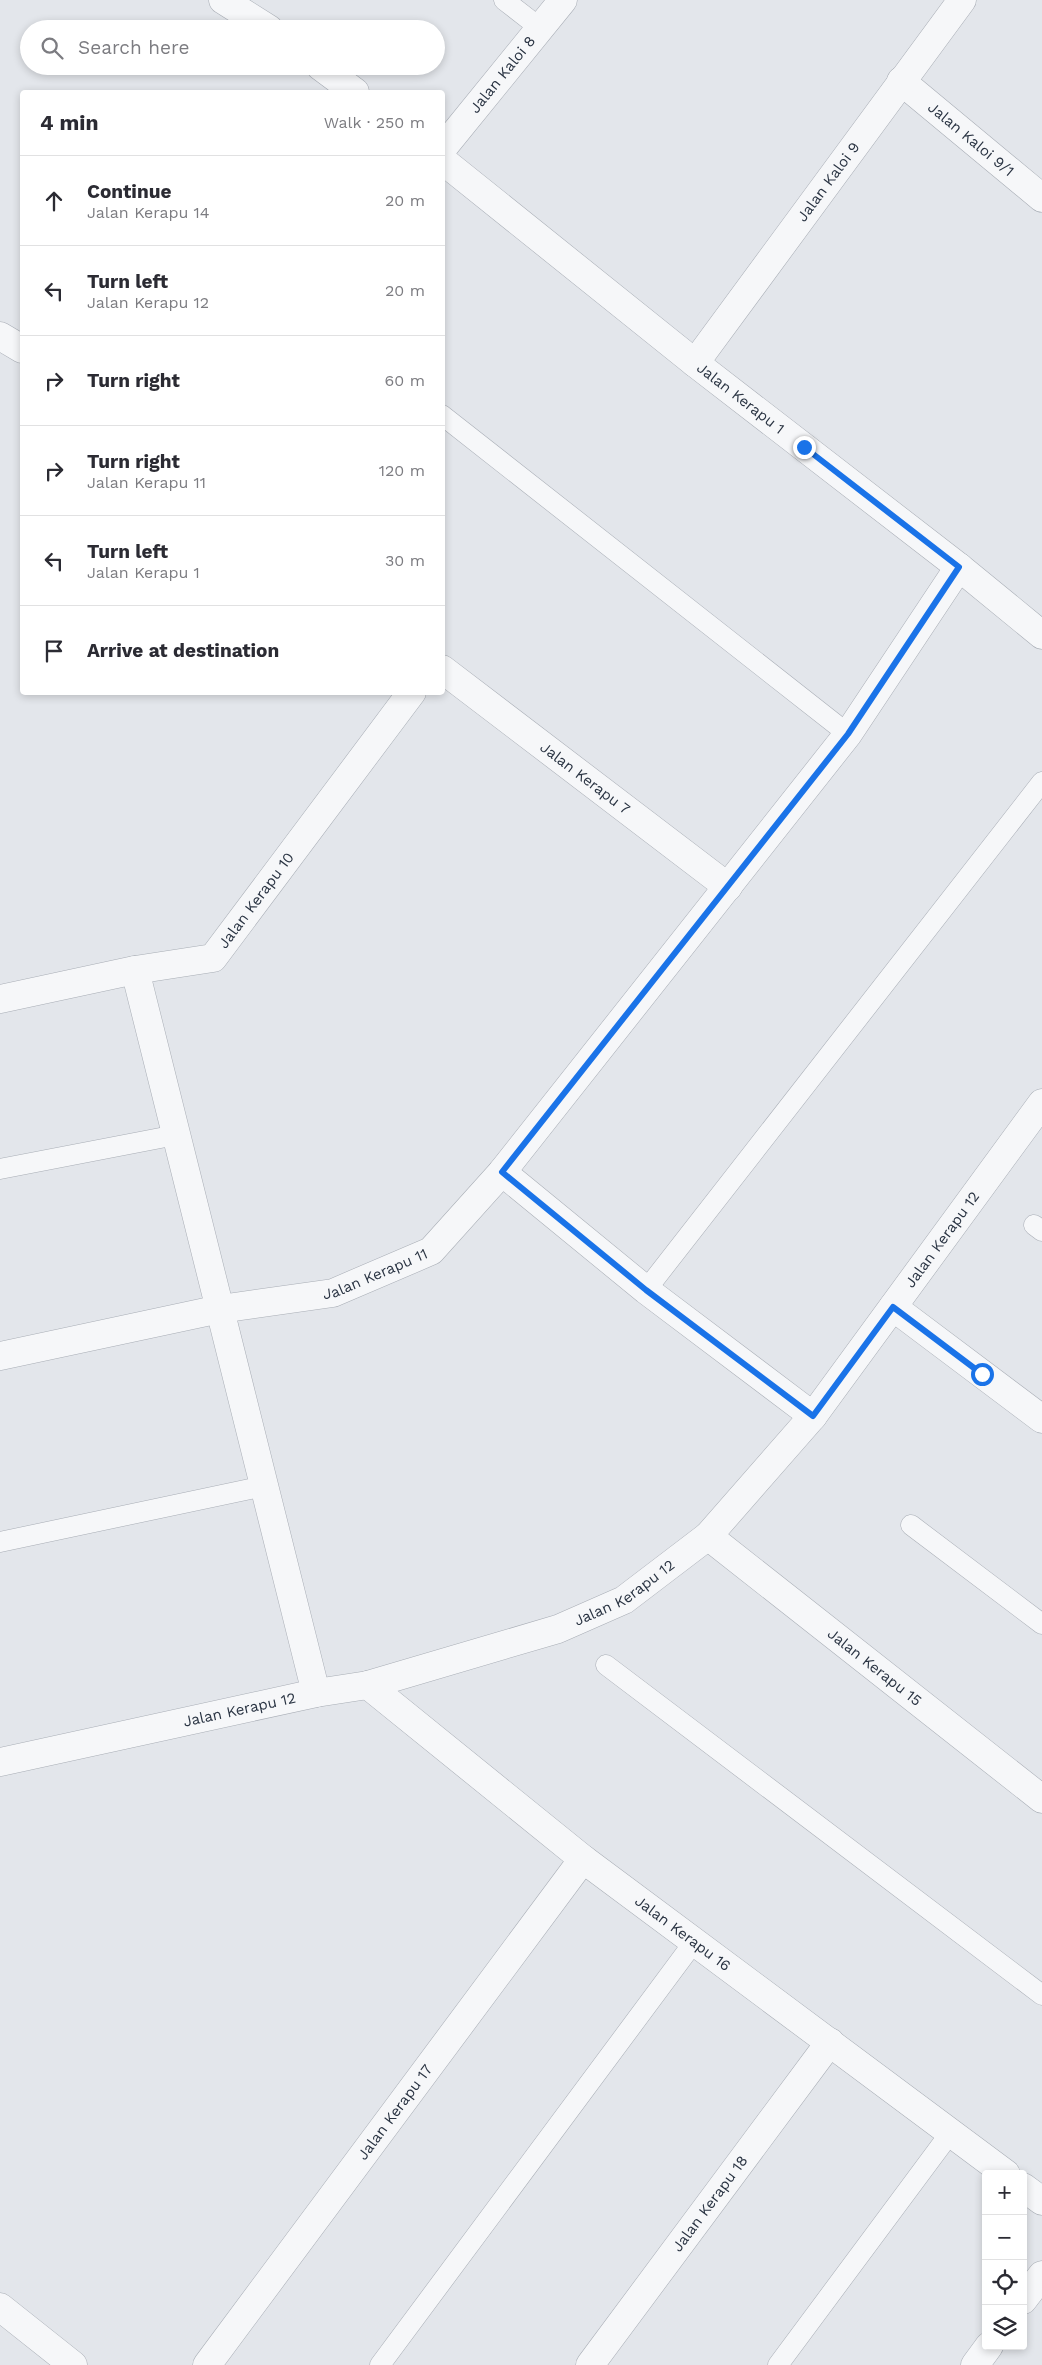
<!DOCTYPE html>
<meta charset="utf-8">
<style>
body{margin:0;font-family:"Work Sans",sans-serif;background:#f7f7f7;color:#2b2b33}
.controls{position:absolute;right:15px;bottom:15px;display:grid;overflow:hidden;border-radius:5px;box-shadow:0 2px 8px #0003}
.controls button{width:45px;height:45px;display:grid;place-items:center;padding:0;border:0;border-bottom:1px solid #e1e1e2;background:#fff;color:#2b2b33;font:25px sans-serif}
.stop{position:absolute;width:15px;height:15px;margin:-11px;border:4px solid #1a73e8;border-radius:50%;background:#fff}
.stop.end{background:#1a73e8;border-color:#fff;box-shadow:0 1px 5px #0008}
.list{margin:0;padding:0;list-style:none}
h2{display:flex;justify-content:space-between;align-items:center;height:65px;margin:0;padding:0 20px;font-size:21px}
h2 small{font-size:16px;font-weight:400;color:#7c7c81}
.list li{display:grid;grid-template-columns:32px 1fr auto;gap:15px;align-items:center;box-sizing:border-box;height:90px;padding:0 20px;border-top:1px solid #e1e1e2}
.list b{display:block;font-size:19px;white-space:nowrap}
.list p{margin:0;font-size:16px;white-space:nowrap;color:#7c7c81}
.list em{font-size:16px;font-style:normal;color:#7c7c81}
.icon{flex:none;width:28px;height:28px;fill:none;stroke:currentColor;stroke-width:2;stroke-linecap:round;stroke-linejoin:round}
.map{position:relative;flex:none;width:1042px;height:2365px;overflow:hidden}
.search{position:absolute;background:#fff;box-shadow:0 2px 8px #0003;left:20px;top:20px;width:425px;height:55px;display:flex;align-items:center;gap:12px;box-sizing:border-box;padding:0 18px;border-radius:28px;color:#7c7c81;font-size:19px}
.panel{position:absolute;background:#fff;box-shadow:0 2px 8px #0003;left:20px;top:90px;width:425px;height:605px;border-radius:5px}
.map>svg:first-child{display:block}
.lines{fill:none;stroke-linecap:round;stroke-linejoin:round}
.service-casing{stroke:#a8adb5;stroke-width:21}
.minor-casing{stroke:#a8adb5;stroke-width:29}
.service{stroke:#f6f7f9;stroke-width:20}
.minor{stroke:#f6f7f9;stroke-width:28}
.route{stroke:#1a73e8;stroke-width:6}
.labels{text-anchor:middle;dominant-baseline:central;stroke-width:4.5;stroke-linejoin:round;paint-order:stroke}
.street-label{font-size:15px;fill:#2a3443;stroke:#f2f5f8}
</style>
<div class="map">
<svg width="1042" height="2365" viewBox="0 0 1042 2365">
<rect width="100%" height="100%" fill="#e3e6eb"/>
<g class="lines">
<g class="service-casing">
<path id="service" d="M504,0l36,28
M442,415l406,319
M0,1169l176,-34
M1034,1225l8,6
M646,1290l396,-508
M911,1525l131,99
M0,1542l264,-56
M606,1665l436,330
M380,2365l314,-423
M778,2365l173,-233"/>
</g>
<g class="minor-casing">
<g id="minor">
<path d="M223,0l46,29"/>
<path d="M320,66l35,26"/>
<path id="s1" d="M901,81l141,117"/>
<path id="s2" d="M442,149l121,-149"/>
<path id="s3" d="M442,160l253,203 264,204 83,68"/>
<path d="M0,336l22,13"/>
<path id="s4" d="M695,363l267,-363"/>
<path id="s5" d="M442,669l286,218"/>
<path d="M135,970l181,723"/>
<path id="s6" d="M0,999l135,-29 78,-12 199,-266"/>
<path d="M502,1172l144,118 167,126"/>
<path d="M893,1307l149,112"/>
<path id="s7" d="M0,1356l220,-47 113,-16 98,-42 71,-79 346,-438 111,-167"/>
<path id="s8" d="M708,1536l334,263"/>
<path id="s9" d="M368,1685l215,174 423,315"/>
<path id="s10" d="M0,1762l316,-69 52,-8 190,-56 66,-29 84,-64 105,-120 229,-313"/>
<path d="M1023,2187l19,14"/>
<path d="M1023,2300l19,-25"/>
<path d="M0,2307l73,58"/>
<path id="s11" d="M207,2365l376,-506"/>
<path id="s12" d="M590,2365l240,-323"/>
<path d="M975,2365l14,-19"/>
</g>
</g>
<use href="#service" class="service"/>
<use href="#minor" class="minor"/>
</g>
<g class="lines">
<path class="route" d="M804,447l155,120 -111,167 -346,438 144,118 167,126 80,-109 89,67"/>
</g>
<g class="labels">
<g class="street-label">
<text stroke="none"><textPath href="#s2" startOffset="96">Jalan Kaloi 8</textPath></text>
<text stroke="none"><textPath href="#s1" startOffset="91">Jalan Kaloi 9/1</textPath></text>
<text stroke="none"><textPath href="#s4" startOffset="225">Jalan Kaloi 9</textPath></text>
<text stroke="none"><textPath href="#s3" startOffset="382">Jalan Kerapu 1</textPath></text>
<text stroke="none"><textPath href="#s5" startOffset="180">Jalan Kerapu 7</textPath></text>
<text stroke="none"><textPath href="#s6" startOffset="289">Jalan Kerapu 10</textPath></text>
<text stroke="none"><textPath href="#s10" startOffset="1130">Jalan Kerapu 12</textPath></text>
<text stroke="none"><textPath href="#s7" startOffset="385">Jalan Kerapu 11</textPath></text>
<text stroke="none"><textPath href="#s10" startOffset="650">Jalan Kerapu 12</textPath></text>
<text stroke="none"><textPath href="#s8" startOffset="212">Jalan Kerapu 15</textPath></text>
<text stroke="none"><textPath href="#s10" startOffset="245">Jalan Kerapu 12</textPath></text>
<text stroke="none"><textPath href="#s9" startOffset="401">Jalan Kerapu 16</textPath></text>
<text stroke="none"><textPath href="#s11" startOffset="315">Jalan Kerapu 17</textPath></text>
<text stroke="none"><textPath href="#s12" startOffset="201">Jalan Kerapu 18</textPath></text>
</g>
</g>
</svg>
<div class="controls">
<button>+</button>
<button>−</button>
<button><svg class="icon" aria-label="locate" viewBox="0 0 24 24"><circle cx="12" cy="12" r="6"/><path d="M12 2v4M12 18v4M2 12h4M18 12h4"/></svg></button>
<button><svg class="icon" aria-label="layers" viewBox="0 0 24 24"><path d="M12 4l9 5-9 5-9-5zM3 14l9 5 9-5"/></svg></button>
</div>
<div class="stop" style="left:982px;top:1374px"></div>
<div class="stop end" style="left:804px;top:447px"></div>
<div class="search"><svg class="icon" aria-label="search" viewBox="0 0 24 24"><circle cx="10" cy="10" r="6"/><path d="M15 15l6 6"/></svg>Search here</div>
<section class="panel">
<h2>4 min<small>Walk · 250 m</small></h2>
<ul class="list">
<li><svg class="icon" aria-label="ahead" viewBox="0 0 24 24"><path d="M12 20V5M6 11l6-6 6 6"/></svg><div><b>Continue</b><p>Jalan Kerapu 14</p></div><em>20 m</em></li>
<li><svg class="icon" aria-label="left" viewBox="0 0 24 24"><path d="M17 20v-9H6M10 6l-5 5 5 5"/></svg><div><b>Turn left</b><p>Jalan Kerapu 12</p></div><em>20 m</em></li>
<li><svg class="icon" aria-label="right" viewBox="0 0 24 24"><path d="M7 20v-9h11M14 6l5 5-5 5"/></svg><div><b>Turn right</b></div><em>60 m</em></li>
<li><svg class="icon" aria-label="right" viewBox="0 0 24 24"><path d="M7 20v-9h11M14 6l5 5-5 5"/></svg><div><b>Turn right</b><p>Jalan Kerapu 11</p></div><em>120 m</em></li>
<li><svg class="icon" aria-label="left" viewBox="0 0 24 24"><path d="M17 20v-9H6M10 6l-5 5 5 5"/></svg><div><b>Turn left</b><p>Jalan Kerapu 1</p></div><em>30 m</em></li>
<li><svg class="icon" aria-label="arrive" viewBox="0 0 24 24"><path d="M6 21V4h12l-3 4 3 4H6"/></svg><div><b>Arrive at destination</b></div></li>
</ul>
</section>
</div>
